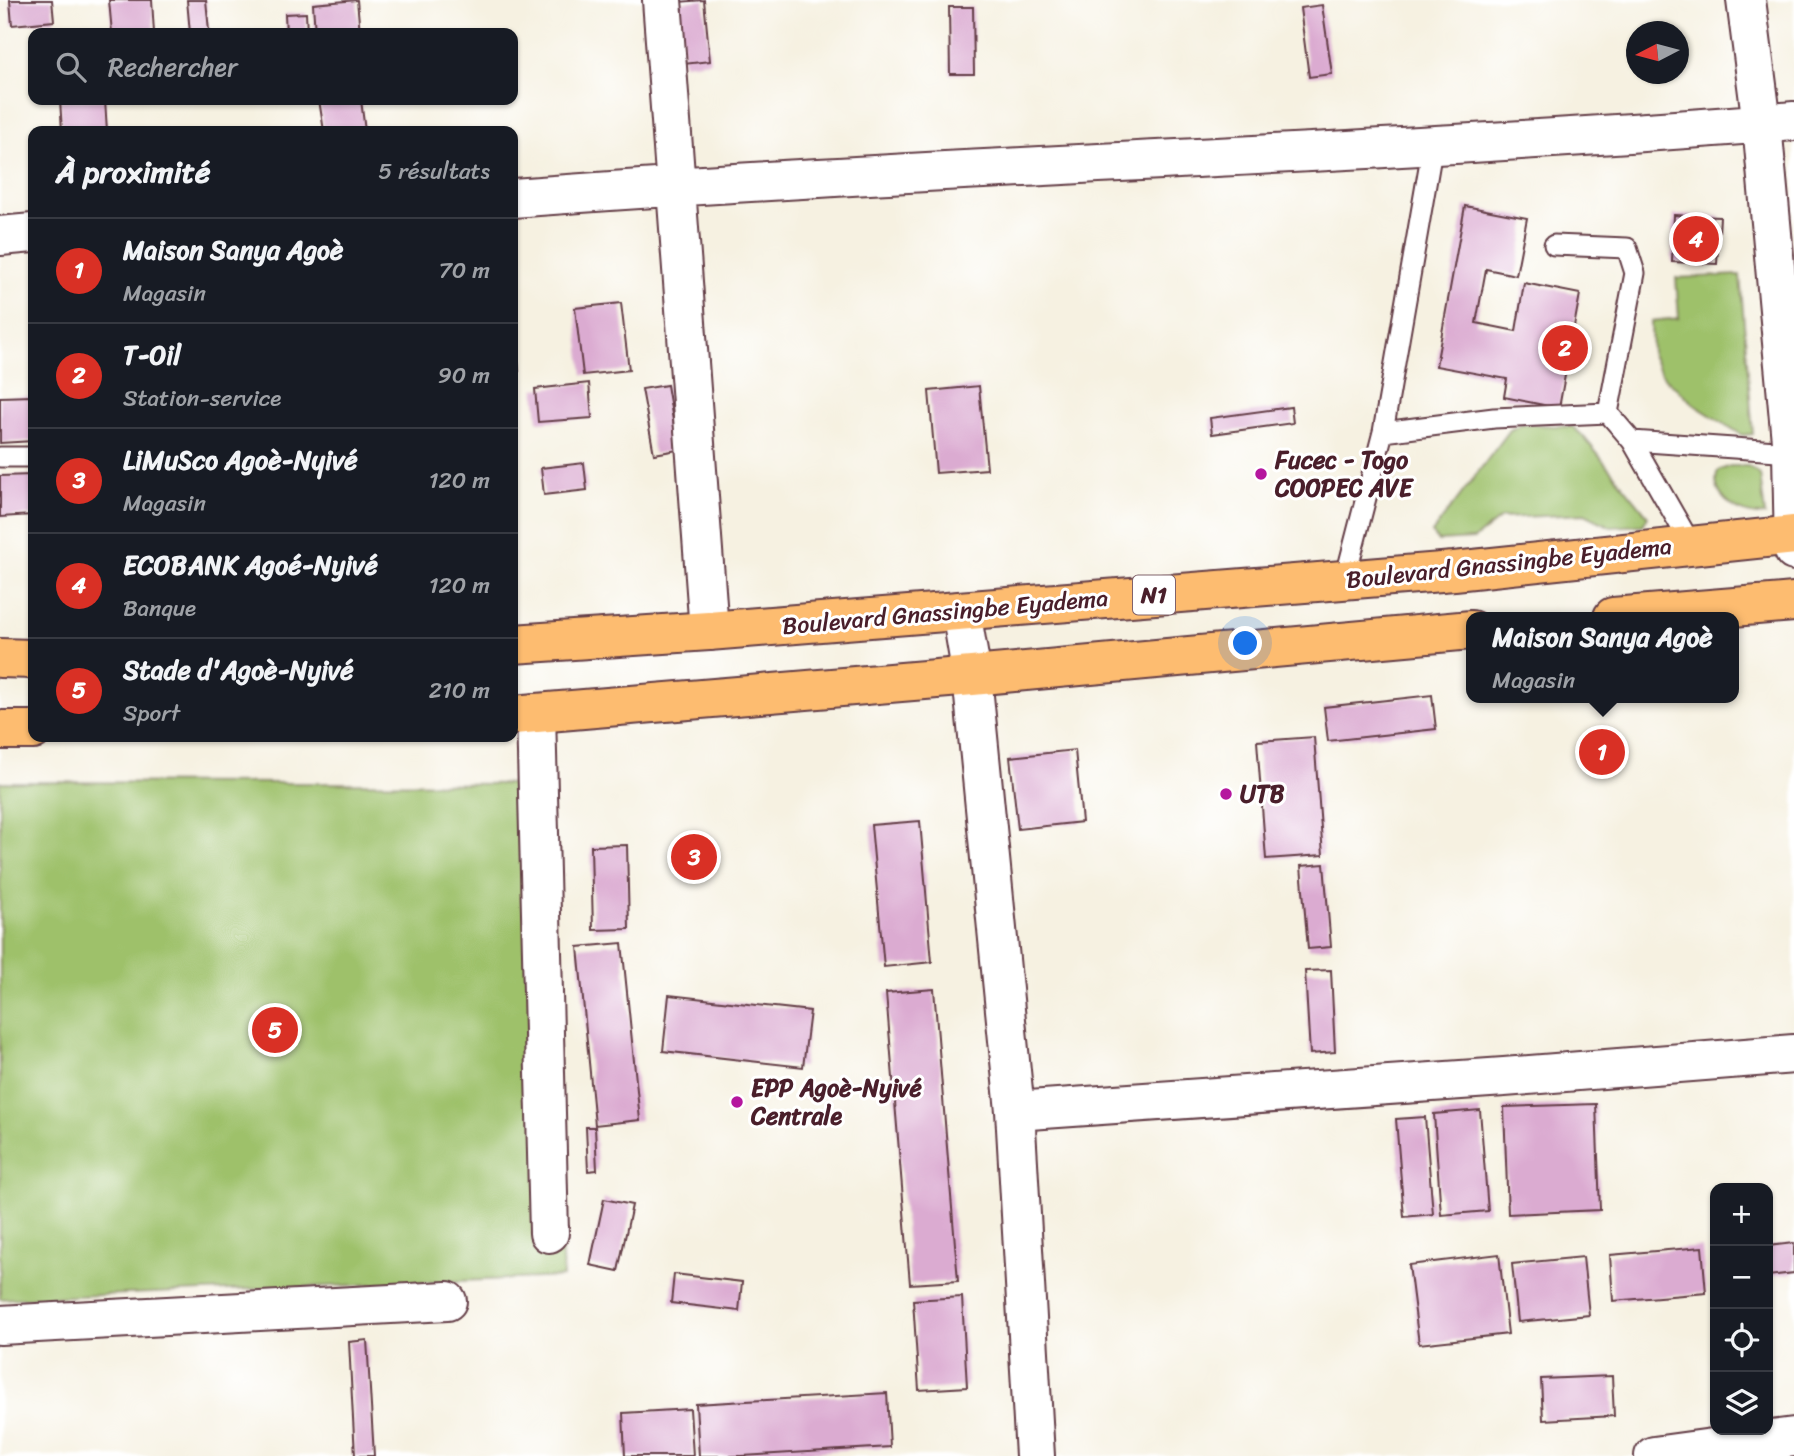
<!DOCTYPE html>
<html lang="fr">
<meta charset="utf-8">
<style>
body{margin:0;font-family:Sriracha,sans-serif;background:#242831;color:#f1f3f6}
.controls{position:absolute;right:21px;bottom:21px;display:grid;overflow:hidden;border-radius:14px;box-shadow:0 2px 5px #0004}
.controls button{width:63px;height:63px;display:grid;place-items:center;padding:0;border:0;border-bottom:2px solid #363941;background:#171b24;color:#f1f3f6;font:35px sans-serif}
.compass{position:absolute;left:1626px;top:21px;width:63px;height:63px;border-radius:50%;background:#171b24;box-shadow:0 2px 5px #0004;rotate:264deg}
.you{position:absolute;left:1246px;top:644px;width:24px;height:24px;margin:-18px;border:5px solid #fff;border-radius:50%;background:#1a73e8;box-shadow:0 0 0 10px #1a73e833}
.badge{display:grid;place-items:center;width:46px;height:46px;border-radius:50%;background:#d93025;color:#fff;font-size:23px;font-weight:700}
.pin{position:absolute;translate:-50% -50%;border:4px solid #fff;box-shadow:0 2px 7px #0006}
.popup{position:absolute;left:1466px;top:612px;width:273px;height:91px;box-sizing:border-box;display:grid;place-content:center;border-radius:14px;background:#171b24;filter:drop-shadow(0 2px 5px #0005);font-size:23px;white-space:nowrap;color:#9ea1a6}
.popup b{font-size:26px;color:#f1f3f6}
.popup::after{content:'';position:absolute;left:50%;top:100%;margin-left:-14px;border:14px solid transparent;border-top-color:#171b24}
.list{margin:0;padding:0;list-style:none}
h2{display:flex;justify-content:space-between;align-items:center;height:91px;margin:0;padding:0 28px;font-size:30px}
h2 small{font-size:23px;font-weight:400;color:#9ea1a6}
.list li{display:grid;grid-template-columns:46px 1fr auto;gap:21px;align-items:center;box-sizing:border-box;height:105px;padding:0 28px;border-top:2px solid #363941}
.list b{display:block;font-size:26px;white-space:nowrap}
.list p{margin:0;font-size:23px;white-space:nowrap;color:#9ea1a6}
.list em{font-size:23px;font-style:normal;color:#9ea1a6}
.icon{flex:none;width:38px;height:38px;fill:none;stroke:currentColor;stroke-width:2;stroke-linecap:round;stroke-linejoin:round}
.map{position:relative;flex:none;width:1794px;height:1456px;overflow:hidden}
.search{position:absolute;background:#171b24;box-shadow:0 2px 5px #0004;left:28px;top:28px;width:490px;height:77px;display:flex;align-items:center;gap:18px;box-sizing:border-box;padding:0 24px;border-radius:14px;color:#9ea1a6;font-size:26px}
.panel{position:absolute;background:#171b24;box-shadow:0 2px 5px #0004;left:28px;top:126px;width:490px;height:616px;border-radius:14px}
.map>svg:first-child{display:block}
.green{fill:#9ec16b;stroke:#74704b;stroke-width:2}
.building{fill:#dbabd1}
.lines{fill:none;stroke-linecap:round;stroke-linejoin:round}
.lane-casing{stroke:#643e46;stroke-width:23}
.street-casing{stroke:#643e46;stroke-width:42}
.highway-casing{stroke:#643e46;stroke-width:42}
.lane{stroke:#fff;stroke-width:19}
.street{stroke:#fff;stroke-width:38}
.highway{stroke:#fdbc6f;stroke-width:38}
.poi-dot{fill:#b5179e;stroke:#fff;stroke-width:2.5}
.labels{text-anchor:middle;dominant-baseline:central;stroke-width:6;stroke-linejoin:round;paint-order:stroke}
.shield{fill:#fff;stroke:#80626b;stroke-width:2}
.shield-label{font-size:23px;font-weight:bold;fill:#4a1f2b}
.poi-label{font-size:24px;font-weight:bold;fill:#4a1f2b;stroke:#fff;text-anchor:start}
.street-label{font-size:24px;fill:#4a1f2b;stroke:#fff}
</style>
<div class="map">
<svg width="1794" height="1456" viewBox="0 0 1794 1456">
<rect width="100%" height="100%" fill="#fff"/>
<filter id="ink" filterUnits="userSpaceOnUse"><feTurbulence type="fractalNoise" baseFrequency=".0143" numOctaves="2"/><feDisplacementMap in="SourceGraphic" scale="14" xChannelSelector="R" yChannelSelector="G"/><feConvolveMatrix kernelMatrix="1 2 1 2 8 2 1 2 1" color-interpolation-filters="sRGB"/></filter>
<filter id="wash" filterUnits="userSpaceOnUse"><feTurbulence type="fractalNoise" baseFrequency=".00686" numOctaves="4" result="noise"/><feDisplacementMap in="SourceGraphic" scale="28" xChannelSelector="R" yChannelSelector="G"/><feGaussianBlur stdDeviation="1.57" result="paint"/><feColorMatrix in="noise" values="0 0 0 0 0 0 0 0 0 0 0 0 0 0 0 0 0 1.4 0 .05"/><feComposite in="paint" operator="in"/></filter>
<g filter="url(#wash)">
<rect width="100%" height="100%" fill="#f6f1e1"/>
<path class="green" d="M1740,275l13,159 -11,1 -46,-29 -34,-31 -10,-20 -1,-34 28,-3 -3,-40z
M1521,424l52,3 10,9 65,80 -5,9 -32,2 -26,-13 -84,4 -27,21 -36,2 -6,-8 78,-103z
M1730,466h18l12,9 5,40c-23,3 -57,-19 -47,-44z
M0,782l538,2 25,493 -563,22z"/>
<g id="blocks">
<path class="building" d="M10,0h42l2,21 -42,4z
M109,0h43l2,33h-42z
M187,0h19l3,31 -19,2z
M357,0l3,33h-45l-2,-29z
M704,0l6,61 -26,3 -6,-62z
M1322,5l10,69 -23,3 -9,-69z
M949,7h24l1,67h-24z
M306,13l1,20h-21l-1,-19z
M60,100h45l2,31h-45z
M319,100h42l4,31h-41z
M1465,206l62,12 -11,57 -30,-6 -10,54 40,8 8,-48 56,11 -21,114 -55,-11 3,-18 -71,-13z
M1674,215l46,2 -3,47 -45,-2z
M621,303l8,67 -46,5 -8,-67z
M513,331h2l4,40h-6z
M589,383l3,35 -54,4 -3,-33z
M667,385l11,65 -24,4 -12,-65z
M979,386l8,83 -51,4 -7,-82z
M33,396v45l-33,2v-46z
M1291,407l2,16 -81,11 -2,-16z
M584,463l3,27 -43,5 -3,-27z
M33,475v40l-33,2v-41z
M1432,695l4,34 -108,12 -4,-34z
M1314,737l9,118 -57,4 -9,-118z
M1075,750l7,72 -64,7 -8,-72z
M920,821l12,141 -48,5 -13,-142z
M627,845l2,84 -36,1 -2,-84z
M1324,864l7,83 -23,2 -7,-83z
M622,943l18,177 -45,5 -17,-178z
M1331,970l4,82 -25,2 -5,-83z
M934,989l24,292 -48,3 -24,-291z
M669,995l141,16 -7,56 -140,-16z
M1596,1104l4,106 -92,4 -4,-107z
M1480,1110l8,101 -47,4 -7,-101z
M1425,1117l8,97 -29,3 -8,-98z
M586,1127h9l2,43 -9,1z
M604,1199l28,6 -14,66 -28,-6z
M1794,1243v30l-26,3v-30z
M1702,1247l4,46 -93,8 -3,-46z
M1499,1254l9,80 -89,10 -10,-79z
M1583,1257l6,58 -71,7 -6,-58z
M674,1274l68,8 -3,29 -68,-8z
M962,1297l5,90 -48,3 -6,-90z
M367,1340l7,116h-19l-6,-114z
M1612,1376l2,40 -71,4 -2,-41z
M887,1393l3,54 -148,9h-43l-3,-52z
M690,1409l3,47h-68l-2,-43z"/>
</g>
</g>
<g filter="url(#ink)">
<use href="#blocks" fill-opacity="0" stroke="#643e46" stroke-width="2"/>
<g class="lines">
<g class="lane-casing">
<path id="lane" d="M1554,245l73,3 8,25 -27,140
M1383,432l50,-288
M1632,441l160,11
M0,457h33
M1345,579l38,-147 111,-14 114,-5 24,28 60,105"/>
</g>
<g class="street-casing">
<path id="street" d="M662,0l47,631
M1746,0l16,124 30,328 2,99
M513,198c426,-32 854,-43 1281,-77
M0,236l33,-3
M961,611l11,65 43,435 20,345
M536,713l13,520
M1015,1111l489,-34 290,-23
M0,1325l447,-24
M1654,1456l140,-19"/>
</g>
<g class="highway-casing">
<path id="highway" d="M1613,617l181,-15
M513,644l196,-13 745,-60 340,-36
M0,658l33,1
M513,715l459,-39 499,-46
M0,730h33"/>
</g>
<use href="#lane" class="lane"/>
<use href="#street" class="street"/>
<use href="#highway" class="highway"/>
</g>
</g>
<g class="poi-dot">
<circle cx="1261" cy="474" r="7"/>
<circle cx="1226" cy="794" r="7"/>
<circle cx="737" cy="1102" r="7"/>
</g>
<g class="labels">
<rect class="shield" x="1133" y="575.5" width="42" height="39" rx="5"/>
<g class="shield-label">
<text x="1154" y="595">N1</text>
</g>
<g class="poi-label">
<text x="1275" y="460">Fucec - Togo<tspan x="1275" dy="28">COOPEC AVE</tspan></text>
<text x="1240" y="794">UTB</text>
<text x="751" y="1088">EPP Agoè-Nyivé<tspan x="751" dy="28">Centrale</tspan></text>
</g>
<g class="street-label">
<text transform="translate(1509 563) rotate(-6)">Boulevard Gnassingbe Eyadema</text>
<text transform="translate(945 612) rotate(-5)">Boulevard Gnassingbe Eyadema</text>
</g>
</g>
</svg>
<div class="controls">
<button>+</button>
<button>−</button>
<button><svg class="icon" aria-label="locate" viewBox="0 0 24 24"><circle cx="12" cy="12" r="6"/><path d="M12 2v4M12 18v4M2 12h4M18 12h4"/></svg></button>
<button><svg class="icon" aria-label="layers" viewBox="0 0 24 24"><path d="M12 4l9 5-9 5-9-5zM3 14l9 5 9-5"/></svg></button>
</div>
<svg class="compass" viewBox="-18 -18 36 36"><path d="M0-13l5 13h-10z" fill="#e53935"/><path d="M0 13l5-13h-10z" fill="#9ea1a6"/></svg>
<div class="you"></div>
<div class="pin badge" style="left:1602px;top:752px">1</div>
<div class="popup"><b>Maison Sanya Agoè</b>Magasin</div>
<div class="pin badge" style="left:1565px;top:348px">2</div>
<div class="pin badge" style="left:694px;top:857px">3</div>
<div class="pin badge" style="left:1696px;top:239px">4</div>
<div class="pin badge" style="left:275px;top:1030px">5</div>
<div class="search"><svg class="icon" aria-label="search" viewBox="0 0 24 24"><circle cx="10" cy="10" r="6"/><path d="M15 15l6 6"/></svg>Rechercher</div>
<section class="panel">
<h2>À proximité<small>5 résultats</small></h2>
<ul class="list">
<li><span class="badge">1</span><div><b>Maison Sanya Agoè</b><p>Magasin</p></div><em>70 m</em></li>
<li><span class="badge">2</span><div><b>T-Oil</b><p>Station-service</p></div><em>90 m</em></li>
<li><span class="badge">3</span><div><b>LiMuSco Agoè-Nyivé</b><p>Magasin</p></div><em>120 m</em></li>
<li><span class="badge">4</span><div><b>ECOBANK Agoé-Nyivé</b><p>Banque</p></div><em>120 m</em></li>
<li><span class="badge">5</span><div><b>Stade d'Agoè-Nyivé</b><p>Sport</p></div><em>210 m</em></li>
</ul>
</section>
</div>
